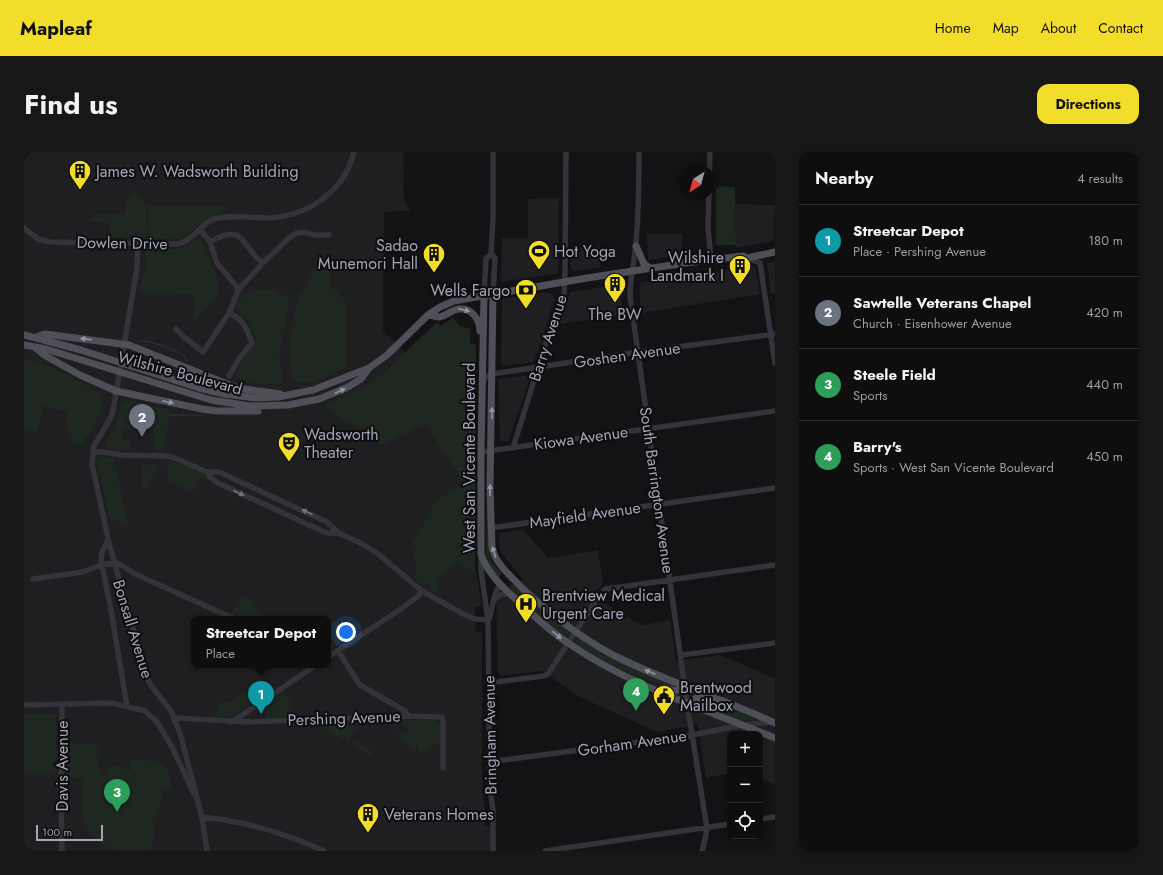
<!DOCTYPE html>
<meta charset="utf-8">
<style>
body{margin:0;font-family:Jost,sans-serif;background:#171718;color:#f1f3f6}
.controls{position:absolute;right:12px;bottom:12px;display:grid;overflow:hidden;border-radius:8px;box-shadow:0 2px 6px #0003}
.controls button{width:36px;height:36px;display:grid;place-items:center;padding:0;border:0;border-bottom:1px solid #2e2e2f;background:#0e0e0f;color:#f1f3f6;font:20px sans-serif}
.compass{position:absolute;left:655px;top:12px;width:36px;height:36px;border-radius:50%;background:#0e0e0f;box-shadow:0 2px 6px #0003;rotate:216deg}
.scale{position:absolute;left:12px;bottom:10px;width:67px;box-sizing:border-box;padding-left:4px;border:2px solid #a4a5b5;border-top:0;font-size:11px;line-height:14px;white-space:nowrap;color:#a4a5b5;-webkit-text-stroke:3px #0e0d0f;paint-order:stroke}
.you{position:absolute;left:322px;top:480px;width:14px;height:14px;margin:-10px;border:3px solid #fff;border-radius:50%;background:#1a73e8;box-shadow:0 0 0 6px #1a73e833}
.badge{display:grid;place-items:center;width:26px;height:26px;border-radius:50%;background:#f3dd2b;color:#fff;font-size:13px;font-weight:700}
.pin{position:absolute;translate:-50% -33px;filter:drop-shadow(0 1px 2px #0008)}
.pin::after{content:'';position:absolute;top:21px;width:14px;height:12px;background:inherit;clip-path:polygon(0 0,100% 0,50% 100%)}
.popup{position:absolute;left:167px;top:464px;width:140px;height:52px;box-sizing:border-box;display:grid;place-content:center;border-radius:8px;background:#0e0e0f;filter:drop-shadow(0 1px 3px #0005);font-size:13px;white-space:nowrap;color:#9b9c9e}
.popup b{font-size:15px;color:#f1f3f6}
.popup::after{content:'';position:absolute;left:50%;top:100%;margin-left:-8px;border:8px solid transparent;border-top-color:#0e0e0f}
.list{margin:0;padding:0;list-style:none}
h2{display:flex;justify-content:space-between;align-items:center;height:52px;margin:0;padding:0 16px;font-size:17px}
h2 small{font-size:13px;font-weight:400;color:#9b9c9e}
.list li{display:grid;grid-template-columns:26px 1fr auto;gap:12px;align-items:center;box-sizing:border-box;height:72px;padding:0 16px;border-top:1px solid #2e2e2f}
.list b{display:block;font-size:15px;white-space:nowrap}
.list p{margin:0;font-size:13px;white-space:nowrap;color:#9b9c9e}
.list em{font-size:13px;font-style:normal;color:#9b9c9e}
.icon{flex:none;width:22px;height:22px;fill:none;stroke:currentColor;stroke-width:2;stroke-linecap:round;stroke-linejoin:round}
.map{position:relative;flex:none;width:751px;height:699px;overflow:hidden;border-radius:12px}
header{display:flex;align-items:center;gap:24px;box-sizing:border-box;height:56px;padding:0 20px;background:#f3dd2b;color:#111}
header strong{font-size:19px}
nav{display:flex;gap:22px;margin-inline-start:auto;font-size:14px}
.intro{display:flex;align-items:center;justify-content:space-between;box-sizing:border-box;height:96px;padding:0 24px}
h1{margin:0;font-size:28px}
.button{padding:10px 18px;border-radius:12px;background:#f3dd2b;color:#111;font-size:14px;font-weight:700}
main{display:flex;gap:24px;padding:0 24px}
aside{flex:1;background:#0e0e0f;border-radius:12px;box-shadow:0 2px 6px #0003}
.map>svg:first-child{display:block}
.built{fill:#1f1e21;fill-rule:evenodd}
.green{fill:#1f2721}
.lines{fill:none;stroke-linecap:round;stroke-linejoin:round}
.stream{stroke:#292e38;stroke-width:1.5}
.minor{stroke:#343339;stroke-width:5.5}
.major{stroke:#4f4f58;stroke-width:7}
.oneway{fill:#9394a2}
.oneway2{fill:#72727d}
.labels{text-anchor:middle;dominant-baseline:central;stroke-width:4;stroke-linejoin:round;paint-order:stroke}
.poi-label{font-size:16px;fill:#a4a5b5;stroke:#0e0d0f;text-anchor:start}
.street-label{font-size:16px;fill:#a4a5b5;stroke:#0e0d0f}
</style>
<header>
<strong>Mapleaf</strong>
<nav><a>Home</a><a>Map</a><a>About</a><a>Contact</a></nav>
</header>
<div class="intro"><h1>Find us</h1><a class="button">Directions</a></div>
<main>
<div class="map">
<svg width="751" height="699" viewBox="0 0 751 699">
<rect width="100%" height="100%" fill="#131214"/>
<path class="built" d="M0,0h379l1,49 6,9v1l-26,1 -1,119 22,21 33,-30 2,4 13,-8 7,8 11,3 -1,15h6l-1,221 7,41 -7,1v24l7,1v154l3,23v17h6l-1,25h-466zM170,467h134v46h-134z
M535,46l-1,75 -57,9 1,-44h26v-39z
M711,52l40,1 -1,32 -2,4 -36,7z
M623,81l35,1v21l-34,5z
M576,95v20l-25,4 -4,-2v-21z
M751,110v31l-4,1 -4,-31z
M728,114l3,1 5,27 -118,19 -3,-21 2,-10z
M592,133l3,3 5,27 -66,9 12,-32z
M524,140l5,3 2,4 -21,63 -31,4 -2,-3 1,-64z
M504,223l2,4 -22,63 -8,-1 -2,-62z
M499,377l25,29 50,-8 5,34 -6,5 -4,7 49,29 28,-5 6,41 43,-6 56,23v107l-15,-7v-44h-30v39l-24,5 -8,-53 -41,7 -77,-35 -38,-26 -41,5 -3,-3 -2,-70 27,-24 -23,-27 -1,-19z"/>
<path class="green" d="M695,34l16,1 1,58h-16l-1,1 -3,-2v-56h3z
M109,35l13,19 1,31h-37v-9l-3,-6 -20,-1v-2h5v-5h33l1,-15c7,-1 7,-6 7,-12z
M124,53l78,1v5l-20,8 -20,16 -8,4h-28l-2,-2z
M177,86l15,35 4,20 -27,30v-29l-54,-2 2,-11 4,-9v-18l4,-6 27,1z
M306,105l1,29 16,17v62l-5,4c-14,6 -35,19 -50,11l-3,-33 4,-27 5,-26 8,-7 6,-13 -2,-3z
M249,137l17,10 -11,59 5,23 -2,3c-15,0 -33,1 -46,-6l-2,-4c6,-13 17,-22 22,-35l-9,-19 -10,-8 -2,-6c10,-16 20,-16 38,-17z
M429,166l7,8 11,3 -1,15h6l-1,221v8l-18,-11 -13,10 -8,14 2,4 -1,2 -7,-3 1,-3 -6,-3 -1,2 -10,-6 3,-13 -5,-17 2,-10h2l20,-39 29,-15 -40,-62 -44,23 -10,-14 -26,-10 -20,-17 1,-1c19,-8 37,-16 53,-28 19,-15 35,-33 53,-49l6,-5 2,4z
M0,207c30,6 51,20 76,35l4,13 -13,24 -5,5 -3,10 -10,-3 -5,-7 -2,-24 -23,-6 -5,24 -14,-1z
M106,248l41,10 -8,41h-8l-3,-26 -4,-3 -13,2 -5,4 1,1 -7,1 -2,6 4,5 3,1 2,9 -8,-1v1l-16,-3 -2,-3 12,-25 5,-17z
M79,305l9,1 2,2 15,67 -13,-6 -7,-2 -12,-56 2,-5z
M145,309h4l28,12 4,5 -5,-1 -7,15 -23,-11 -4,-9z
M463,309l2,1v91l2,7 11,14 -4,3 -7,-8 -5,-15z
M135,312l-12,25 -7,-2 3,-14 -2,-8z
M490,431l56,48 -3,6h-2l-17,-13 -37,-34 -1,-4z
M216,443l15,7c1,9 6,11 14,14l1,3h-25l-13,-6z
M304,468l27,13 -27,18v-16l3,1v-3h-3z
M554,485l100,49 -8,3 -21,-9 -14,-3 -42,-22 -19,-12z
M218,539l14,9 -24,17 -15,-1 -1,-3 3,-7 4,-5 8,2c2,-5 8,-7 11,-12z
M261,540l7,14v11l-26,1v-6h-4l1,-5h7l-2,-4z
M678,547l23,9 14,4 16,7 -13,2 -48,-20z
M0,562h33l-2,59h-31z
M407,567l5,1 4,5v17l-22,12 -1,-1 2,-5 -2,-1 -2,4 -6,-3 2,-3 -14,-8 3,-6 6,4 3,-6 -12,-7 1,-1z
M330,569l1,6 3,1 -8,10v5l-32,-18 1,-3z
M331,589l18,11 -2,4 -20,-12z
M42,592h31l3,3 -1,22h4v6l5,-1v-8h15l5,5 3,-1v-10c24,0 41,0 40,29h-10v12l-5,14 -4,34c-11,1 -23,2 -34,1 -20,-2 -36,-20 -37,-40 -1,-10 2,-21 3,-31l-3,-1 -15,-1z"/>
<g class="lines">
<path class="stream" d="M114,190c9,-5 37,9 46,13l3,6
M146,263h34"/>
<path class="minor" d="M615,0c0,30 0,59 -3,89 -1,18 -6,36 -6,55l57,407 20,125 -1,7 -4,16
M686,0l-2,76 3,32
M0,76l14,11 12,3 127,2c5,-1 9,-3 13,-6 9,-6 14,-16 24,-19 17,-5 37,-1 55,-1 39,-2 76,-27 85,-66
M186,90c36,-21 31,6 53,21l27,-26 7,-4 5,-1 14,3h13
M114,92l-1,24 -24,143 -3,8 -16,27 -2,18 17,79 38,135 3,6 21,27 9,22 22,84 5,34
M723,106l13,5 15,100
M215,137l24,-26
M469,142l2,-36 -4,-4 2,-37v-65
M460,143l2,-36 5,-5
M152,177l8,8 19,15 26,-39 9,-22 -1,-4 -20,-24 -7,-21 -10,-13
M205,224l9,-16 14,-17c-5,-13 -8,-24 -23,-30
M459,230l3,-5 6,-3 140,-21 143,-19
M489,296l44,-141 7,-13 1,-22 1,-120
M69,300h9l20,3 45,1 5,1 35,15h12l108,50 12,11 23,11 15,9 45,38 41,23 12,5 13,1
M457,300l294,-41
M183,320l3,5 8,6 104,48 6,2h11
M467,376l284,-40
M84,387l-6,14 -1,7 10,50 16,96
M457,405v13l7,50 2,168 3,22v41
M9,427l50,-7 18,-7 13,-2h4l17,11 100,45
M470,448l8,-6h9
M465,467c5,-13 3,-24 12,-35
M314,499l22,34 45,26 3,5
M657,503l94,-12
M304,505l70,-46 19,-14 5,-6
M465,531l55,-7 4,-2 43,-66 11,-16 4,-3 169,-24
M0,553l88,-2 33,8 12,11 15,25 22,47
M38,553l-1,86 1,60
M151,566l75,4 158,-6 34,1 1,5v46
M208,570l84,-57
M465,610l203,-27 51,-10 29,-3
M178,665c43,4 83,16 122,34
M736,667l15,-2
M521,699l185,-27"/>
<path class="major" d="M612,94l8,18 6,4
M469,142l-3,193 2,60c3,17 19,29 30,41 28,26 59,50 93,68 52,26 108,43 160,67
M460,143l-3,157v102c6,19 23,35 38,48 15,14 31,29 49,41 60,42 139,67 207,95
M404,163c3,0 9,2 12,2 7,-2 12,-7 18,-8 13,-2 22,10 22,22
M0,183l57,15 118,38 25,6 32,4 22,-1 35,-7 56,-22 18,-13 41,-40 12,-8 14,-6 133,-23 98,-15 58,-7 4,2 28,-6
M12,185l9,-3 84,11 106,42c15,4 30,4 45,7
M0,193l22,4 165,51 39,6 38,-1 31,-6 27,-11 15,-9 8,-11
M12,196l8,7 36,20 36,16 86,18 15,2h41
M641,536l10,3 11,-4
M663,551l10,-5 10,2"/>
</g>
<defs><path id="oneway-solid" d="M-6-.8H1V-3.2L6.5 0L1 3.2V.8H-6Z"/></defs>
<g class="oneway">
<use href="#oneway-solid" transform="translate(440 158) rotate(13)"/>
<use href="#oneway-solid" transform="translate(62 187) rotate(-173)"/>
<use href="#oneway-solid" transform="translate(316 239) rotate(-25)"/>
<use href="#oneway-solid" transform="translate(144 250) rotate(12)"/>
<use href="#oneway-solid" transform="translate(468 261) rotate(-90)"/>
<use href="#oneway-solid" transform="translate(466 338) rotate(-90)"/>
<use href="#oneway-solid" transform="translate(470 400) rotate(-107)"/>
<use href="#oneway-solid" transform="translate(533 483) rotate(38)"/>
<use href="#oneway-solid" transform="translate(626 520) rotate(-157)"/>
</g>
<g class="oneway2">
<use href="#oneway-solid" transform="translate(215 341) rotate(25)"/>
<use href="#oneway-solid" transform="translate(283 360) rotate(-156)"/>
</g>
<defs>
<g id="building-pin" transform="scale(1.15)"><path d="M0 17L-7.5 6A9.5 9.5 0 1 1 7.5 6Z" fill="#f3dd2b" stroke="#0e0d0f"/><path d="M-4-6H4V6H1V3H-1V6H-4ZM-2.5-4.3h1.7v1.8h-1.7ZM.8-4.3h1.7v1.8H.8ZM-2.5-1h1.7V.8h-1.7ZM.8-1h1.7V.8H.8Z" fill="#111"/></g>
<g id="stadium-pin" transform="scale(1.15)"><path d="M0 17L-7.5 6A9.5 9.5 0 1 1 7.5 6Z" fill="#f3dd2b" stroke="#0e0d0f"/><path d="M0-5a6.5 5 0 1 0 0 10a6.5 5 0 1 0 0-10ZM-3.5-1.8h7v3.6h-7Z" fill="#111"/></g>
<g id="bank-pin" transform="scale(1.15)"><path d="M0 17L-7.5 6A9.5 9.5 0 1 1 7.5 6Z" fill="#f3dd2b" stroke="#0e0d0f"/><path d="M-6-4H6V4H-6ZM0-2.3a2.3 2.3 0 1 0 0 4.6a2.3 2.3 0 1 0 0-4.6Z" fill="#111"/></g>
<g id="theatre-pin" transform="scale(1.15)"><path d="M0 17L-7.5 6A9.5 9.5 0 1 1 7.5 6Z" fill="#f3dd2b" stroke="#0e0d0f"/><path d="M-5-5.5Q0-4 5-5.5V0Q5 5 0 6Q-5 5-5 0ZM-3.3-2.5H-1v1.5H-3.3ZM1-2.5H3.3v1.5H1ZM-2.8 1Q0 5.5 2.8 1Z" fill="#111"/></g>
<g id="hospital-pin" transform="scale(1.15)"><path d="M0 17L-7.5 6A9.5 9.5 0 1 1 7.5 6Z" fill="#f3dd2b" stroke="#0e0d0f"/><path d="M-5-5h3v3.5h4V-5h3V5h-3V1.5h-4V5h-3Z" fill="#111"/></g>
<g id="civic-pin" transform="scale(1.15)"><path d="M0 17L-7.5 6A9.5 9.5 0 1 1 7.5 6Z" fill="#f3dd2b" stroke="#0e0d0f"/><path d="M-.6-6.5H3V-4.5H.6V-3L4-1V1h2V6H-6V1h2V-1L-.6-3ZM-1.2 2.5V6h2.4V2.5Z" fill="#111"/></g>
</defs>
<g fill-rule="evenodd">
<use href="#building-pin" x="56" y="19"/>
<use href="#stadium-pin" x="515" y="99"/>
<use href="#building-pin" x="410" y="102"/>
<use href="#building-pin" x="716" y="114"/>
<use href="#building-pin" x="591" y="132"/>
<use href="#bank-pin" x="502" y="138"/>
<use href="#theatre-pin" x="265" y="291"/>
<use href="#hospital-pin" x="502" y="452"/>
<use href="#civic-pin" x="640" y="544"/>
<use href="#building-pin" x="344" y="662"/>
</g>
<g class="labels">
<g class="poi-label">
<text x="72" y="19">James W. Wadsworth Building</text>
<text x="394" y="93" text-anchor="end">Sadao<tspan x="394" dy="18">Munemori Hall</tspan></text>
<text x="530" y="99">Hot Yoga</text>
<text x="700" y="105" text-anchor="end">Wilshire<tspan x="700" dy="18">Landmark I</tspan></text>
<text x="486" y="138" text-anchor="end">Wells Fargo</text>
<text x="591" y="162" text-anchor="middle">The BW</text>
<text x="280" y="282">Wadsworth<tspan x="280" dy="18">Theater</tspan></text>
<text x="518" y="443">Brentview Medical<tspan x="518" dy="18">Urgent Care</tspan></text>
<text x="656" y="535">Brentwood<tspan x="656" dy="18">Mailbox</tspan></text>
<text x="360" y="662">Veterans Homes</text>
</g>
<g class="street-label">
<text transform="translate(98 91) rotate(1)">Dowlen Drive</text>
<text transform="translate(524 186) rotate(-72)">Barry Avenue</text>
<text transform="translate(603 203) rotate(-8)">Goshen Avenue</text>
<text transform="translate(156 221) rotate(15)">Wilshire Boulevard</text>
<text transform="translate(557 286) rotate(-8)">Kiowa Avenue</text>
<text transform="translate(445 306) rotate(-90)">West San Vicente Boulevard</text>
<text transform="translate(633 338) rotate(82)">South Barrington Avenue</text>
<text transform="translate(561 363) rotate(-8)">Mayfield Avenue</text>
<text transform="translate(109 477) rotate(73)">Bonsall Avenue</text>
<text transform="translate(320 566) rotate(-2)">Pershing Avenue</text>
<text transform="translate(466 583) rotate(-91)">Bringham Avenue</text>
<text transform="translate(608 591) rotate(-8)">Gorham Avenue</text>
<text transform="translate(38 614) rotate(-90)">Davis Avenue</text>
</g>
</g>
</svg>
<div class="controls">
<button>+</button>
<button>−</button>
<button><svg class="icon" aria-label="locate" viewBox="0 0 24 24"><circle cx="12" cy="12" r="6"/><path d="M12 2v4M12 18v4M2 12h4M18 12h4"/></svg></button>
</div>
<svg class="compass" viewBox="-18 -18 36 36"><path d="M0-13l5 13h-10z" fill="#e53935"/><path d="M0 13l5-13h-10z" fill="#9b9c9e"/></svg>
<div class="scale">100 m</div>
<div class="you"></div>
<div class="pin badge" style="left:237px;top:562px;background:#0f9aa8">1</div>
<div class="popup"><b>Streetcar Depot</b>Place</div>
<div class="pin badge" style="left:118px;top:285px;background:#6b7280">2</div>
<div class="pin badge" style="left:93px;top:660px;background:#2e9e5b">3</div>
<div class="pin badge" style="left:612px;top:559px;background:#2e9e5b">4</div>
</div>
<aside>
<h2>Nearby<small>4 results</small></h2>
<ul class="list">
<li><span class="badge" style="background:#0f9aa8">1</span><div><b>Streetcar Depot</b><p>Place · Pershing Avenue</p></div><em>180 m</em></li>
<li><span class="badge" style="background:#6b7280">2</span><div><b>Sawtelle Veterans Chapel</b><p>Church · Eisenhower Avenue</p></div><em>420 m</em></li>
<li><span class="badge" style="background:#2e9e5b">3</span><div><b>Steele Field</b><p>Sports</p></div><em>440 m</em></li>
<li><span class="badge" style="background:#2e9e5b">4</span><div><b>Barry's</b><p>Sports · West San Vicente Boulevard</p></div><em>450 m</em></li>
</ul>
</aside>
</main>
